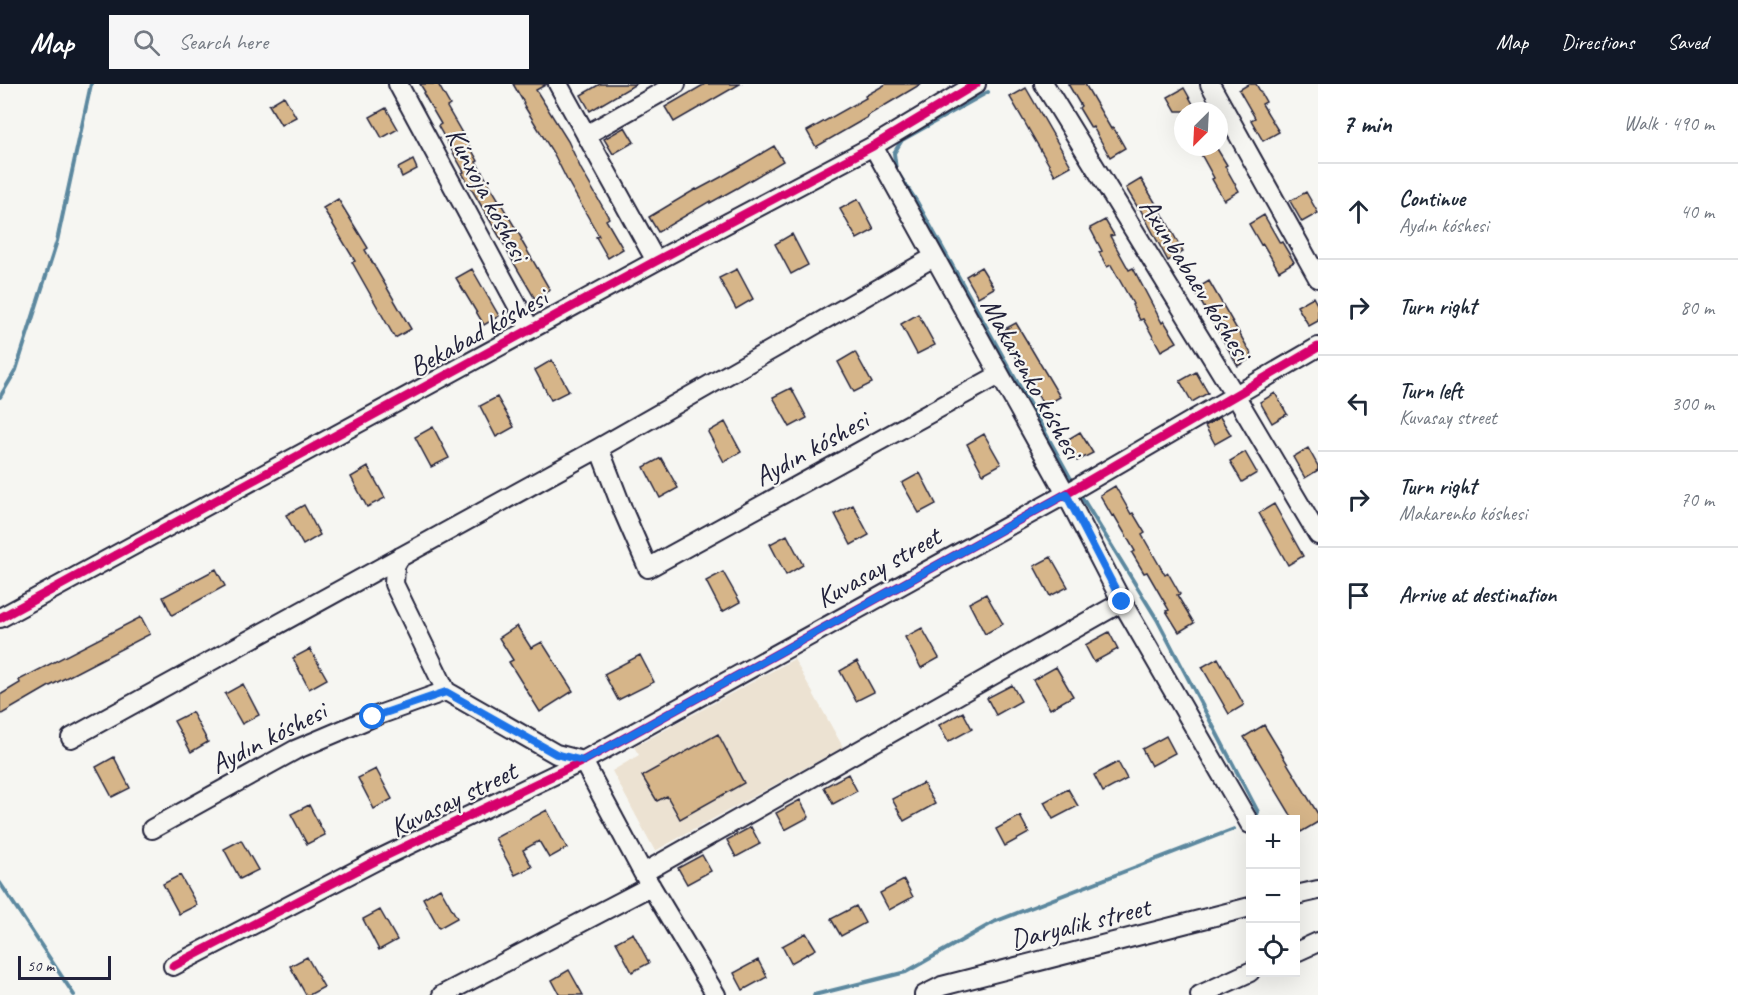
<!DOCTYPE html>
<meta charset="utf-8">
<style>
body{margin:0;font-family:Caveat,sans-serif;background:#f6f6f7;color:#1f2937}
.controls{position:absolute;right:18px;bottom:18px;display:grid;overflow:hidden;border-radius:0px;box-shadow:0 6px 24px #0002}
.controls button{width:54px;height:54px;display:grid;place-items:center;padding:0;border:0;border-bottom:2px solid #e0e1e3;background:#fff;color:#1f2937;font:30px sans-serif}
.compass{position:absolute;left:1174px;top:18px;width:54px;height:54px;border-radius:50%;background:#fff;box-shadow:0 6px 24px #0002;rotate:204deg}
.scale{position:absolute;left:18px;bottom:15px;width:93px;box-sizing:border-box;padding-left:6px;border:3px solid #22223b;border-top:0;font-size:16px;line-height:21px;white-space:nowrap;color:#22223b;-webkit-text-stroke:4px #f6f6f2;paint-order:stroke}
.stop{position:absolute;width:18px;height:18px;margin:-14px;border:4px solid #1a73e8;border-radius:50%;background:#fff}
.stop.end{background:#1a73e8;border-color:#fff;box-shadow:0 2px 6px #0008}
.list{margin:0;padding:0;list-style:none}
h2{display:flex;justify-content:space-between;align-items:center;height:78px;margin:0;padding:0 24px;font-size:26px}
h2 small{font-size:20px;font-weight:400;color:#747a83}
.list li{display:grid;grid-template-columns:39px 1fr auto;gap:18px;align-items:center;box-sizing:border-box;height:96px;padding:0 24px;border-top:2px solid #e0e1e3}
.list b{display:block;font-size:22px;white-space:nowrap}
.list p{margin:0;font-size:20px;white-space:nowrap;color:#747a83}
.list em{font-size:20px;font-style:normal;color:#747a83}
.icon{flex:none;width:33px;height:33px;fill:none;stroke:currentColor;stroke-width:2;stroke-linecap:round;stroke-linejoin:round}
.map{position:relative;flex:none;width:1318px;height:911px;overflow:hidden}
header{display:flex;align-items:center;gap:36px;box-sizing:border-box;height:84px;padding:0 30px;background:#111827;color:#fff}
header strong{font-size:28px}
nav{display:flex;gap:33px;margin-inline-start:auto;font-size:21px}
.search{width:420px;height:54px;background:#f6f6f7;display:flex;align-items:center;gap:15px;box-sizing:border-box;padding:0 21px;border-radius:0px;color:#747a83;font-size:22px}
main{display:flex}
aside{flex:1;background:#fff}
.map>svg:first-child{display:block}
.built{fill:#ece2d2}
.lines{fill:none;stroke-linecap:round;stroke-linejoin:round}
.stream{stroke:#5b889f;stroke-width:4}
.building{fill:#d6b589;stroke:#22223b;stroke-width:1.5}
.minor-casing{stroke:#22223b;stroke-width:22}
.minor{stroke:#f6f6f2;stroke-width:18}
.cycleway-casing{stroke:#f6f6f2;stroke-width:13}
.cycleway{stroke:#d6006c;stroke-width:9}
.route{stroke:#1a73e8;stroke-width:8}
.labels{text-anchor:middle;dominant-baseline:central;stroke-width:4.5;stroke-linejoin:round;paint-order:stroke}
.street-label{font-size:28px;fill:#22223b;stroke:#f6f6f2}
</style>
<header>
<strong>Map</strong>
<div class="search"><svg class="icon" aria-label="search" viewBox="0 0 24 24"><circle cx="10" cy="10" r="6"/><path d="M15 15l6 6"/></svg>Search here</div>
<nav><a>Map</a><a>Directions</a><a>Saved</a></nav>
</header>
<main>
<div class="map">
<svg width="1318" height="911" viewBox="0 0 1318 911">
<rect width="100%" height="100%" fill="#f6f6f2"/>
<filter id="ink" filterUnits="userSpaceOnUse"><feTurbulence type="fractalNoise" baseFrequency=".0167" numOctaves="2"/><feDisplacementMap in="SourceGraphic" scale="12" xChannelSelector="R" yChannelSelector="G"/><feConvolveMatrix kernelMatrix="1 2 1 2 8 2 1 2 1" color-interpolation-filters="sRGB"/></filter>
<g filter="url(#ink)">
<path class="built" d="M794,575l49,88 -188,104 -43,-80 27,-16 -5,-8z"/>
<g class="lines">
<path class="stream" d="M988,8l-86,48 -8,13 2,17 21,32 154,277
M0,313l16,-27 41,-129 34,-157
M1081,412l77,125 100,191 -3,7
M0,799l74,112
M814,911l92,-23 88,-50 240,-93"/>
</g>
<path class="building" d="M420,0h18l12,21 -3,2 31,54 -2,1 46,77 -1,1 29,50 -15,9 -27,-46h1l-47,-80 2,-1 -26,-46 3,-2 -18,-31 2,-1z
M513,0h34l-11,6 32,51 13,28 28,49 -3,2 17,29 -15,9 -12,-21 3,-1 -32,-56 -12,-24 -32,-52 1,-1z
M600,0h36l-46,27 -9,-16z
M705,0h35l-66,38 -9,-15z
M886,0h35l-54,32 1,1 -52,30 -9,-16 59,-33 -1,-2z
M1068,0h17l26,45 2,-2 12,21 -15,9 -17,-30 -2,1 -12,-20 2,-2z
M1249,0h7l10,18 -4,2 17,28 -16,9 -12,-21 4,-2 -16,-28z
M1026,4l45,78 -16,9 -45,-78z
M1184,4l13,23h-21l-8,-14z
M284,12l12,21 -15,8 -12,-20z
M386,24l12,21 -16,9 -12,-21z
M625,43l9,15 -21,12 -9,-15z
M774,62l9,15 -46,27 -27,15v-2l-52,31 -9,-15 47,-28 1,1 26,-14z
M1197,63h19l11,18 -2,1 14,25 -15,9 -12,-21 2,-1z
M413,76l4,9 -15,8 -4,-9z
M1141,95l15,25h1l26,48 -15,9 -29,-54 -1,1 -12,-20z
M1306,108l12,21 -16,9 -12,-21z
M338,115l30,49 -3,2 46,79 -16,9 -43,-76 3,-1 -32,-53z
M858,115l16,31 -17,9 -17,-30z
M1264,131l16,28 2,-1 12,20 -15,9 -16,-27 -2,1 -12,-21z
M1105,136l9,15 -4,1 19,34 4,-2 29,55 2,-2 13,21 -16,9 -18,-32 -3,1 -8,-15 1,-1 -22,-39 -4,2 -8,-15 3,-1 -12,-23z
M792,150l16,31 -17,9 -16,-30z
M981,183l13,21 -16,9 -12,-21z
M472,185l27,47 -15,9 -28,-47z
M737,185l16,30 -17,10 -17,-31z
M1209,197l44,76 -15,9 -44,-76z
M1313,213l5,9v15l-9,5 -12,-20z
M918,230l17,31 -18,9 -16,-30z
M1016,239l44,74 -16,9 -43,-75z
M855,268l17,31 -18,9 -16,-30z
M552,276l17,31 -18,9 -16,-30z
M1196,288l12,21 -16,9 -12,-21z
M791,304l16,30 -17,9 -17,-30z
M1275,309l12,21 -15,9 -12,-21z
M497,313l17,30 -18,10 -16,-31z
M1220,333l11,18 -16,9 -10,-18z
M725,338l16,30 -17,10 -16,-30z
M433,343l16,31 -18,9 -16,-30z
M1080,348l13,21 -16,8 -12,-20z
M984,350l17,30 -18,10 -16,-30z
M1308,364l10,18v4l-13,8 -12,-21z
M1245,368l12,21 -15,9 -12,-21z
M661,374l17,30 -18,10 -16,-31z
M368,383l17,31 -18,9 -16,-30z
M920,389l16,31 -17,9 -17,-30z
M1115,402l16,28 2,-1 12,20 -3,2 23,40 3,-2 12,21 -3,1 17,28 -15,9 -13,-21 3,-1 -22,-38 -3,1 -12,-20 3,-2 -21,-36 -2,1 -12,-21z
M1274,420l29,52 -15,9 -29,-52z
M304,421l16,30 -17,10 -17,-30z
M853,421l16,30 -18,10 -16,-31z
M787,451l16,30 -17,10 -16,-31z
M1051,473l17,30 -18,9 -16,-30z
M216,485l9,17 -53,29 -9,-18z
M723,488l17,30 -18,10 -16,-31z
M986,510l17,30 -18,10 -16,-31z
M141,533l9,17 -102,53 -48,28v-20l20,-12 -1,-3z
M517,542l14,22 11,-6 31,49 -33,21 -31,-50 4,-2 -14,-22z
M922,544l17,30 -18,10 -16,-31z
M1109,548l9,17 -24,13 -9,-17z
M310,565l17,30 -18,10 -16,-31z
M640,571l14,27 -36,18 -14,-26z
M1218,574l26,47 -15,9 -27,-47z
M857,577l17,31 -18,9 -16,-30z
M1056,583l17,29 -23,13 -17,-29z
M243,600l16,31 -17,9 -17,-30z
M1012,601l9,16 -25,14 -9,-17z
M192,628l16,30 -17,10 -17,-31z
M963,628l9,17 -24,13 -9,-17z
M1264,641l54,89v8l-17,10 -57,-95z
M718,650l26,49 -64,36 -13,-23 -10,5 -15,-25z
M1166,652l9,17 -24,13 -9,-17z
M114,673l16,31 -18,9 -16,-30z
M1118,678l9,17 -24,13 -9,-17z
M376,685l16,30 -18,10 -16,-31z
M848,690l9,17 -24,13 -9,-17z
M923,699l12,21 -31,17 -12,-22z
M1068,705l10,17 -25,13 -9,-17z
M800,716l9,17 -24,13 -9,-17z
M309,721l16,30 -18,9 -16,-30z
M547,726l20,38 -18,10 -10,-17 -16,9 9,17 -17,8 -20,-37z
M1020,732l9,17 -24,13 -9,-17z
M751,743l9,17 -24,13 -9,-17z
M241,756l17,30 -18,9 -16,-30z
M702,771l9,16 -24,13 -9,-16z
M180,791l17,30 -18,9 -16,-30z
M904,796l9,17 -24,13 -9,-17z
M440,804l17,30 -18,10 -16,-30z
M856,822l9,17 -24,13 -10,-17z
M380,826l17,30 -18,10 -16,-31z
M633,849l16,30 -17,9 -16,-30z
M806,849l10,16 -25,14 -9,-17z
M307,873l17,30 -15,8h-3l-16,-29z
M758,876l9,17 -24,13 -9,-17z
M569,886l14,25h-23l-8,-15z"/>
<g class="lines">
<g class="minor-casing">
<path id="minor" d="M398,0l132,245
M558,0l98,177
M1044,0l191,311 83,140
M1210,0l108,194
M586,51l90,-51
M873,62l193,348 56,108 128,222
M599,364l25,65 24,55 351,-193
M400,473l-5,9 -1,18 52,107 110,63 27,7 60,112 73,122
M0,534l656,-357 217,-115 103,-62
M71,654l528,-290 335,-191
M152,745l143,-79 78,-33 73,-26
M643,789l479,-271
M1296,811l22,-5
M1296,868l22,-10
M173,882l204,-106 206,-99 483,-267 252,-147
M442,911l209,-109
M924,911l18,-9 308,-79
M1200,911l50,-23"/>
</g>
<use href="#minor" class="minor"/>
<g class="cycleway-casing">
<path id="cycleway" d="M0,534l656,-357 217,-115 103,-62
M173,882l204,-106 206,-99 483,-267 252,-147"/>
</g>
<use href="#cycleway" class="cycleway"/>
</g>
</g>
<g class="lines" filter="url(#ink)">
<path class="route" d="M373,633l73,-25 110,62 27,7 483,-267 56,108"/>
</g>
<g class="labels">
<g class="street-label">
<text transform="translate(488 110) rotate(62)">Kúnxoja kóshesi</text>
<text transform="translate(1196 195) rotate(58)">Axunbabaev kóshesi</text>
<text transform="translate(478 248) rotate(-29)">Bekabad kóshesi</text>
<text transform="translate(1032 294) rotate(61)">Makarenko kóshesi</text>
<text transform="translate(811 364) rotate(-29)">Aydın kóshesi</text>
<text transform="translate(878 483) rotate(-29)">Kuvasay street</text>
<text transform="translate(268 653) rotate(-27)">Aydın kóshesi</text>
<text transform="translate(453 715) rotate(-26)">Kuvasay street</text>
<text transform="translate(1080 839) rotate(-14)">Daryalik street</text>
</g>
</g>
</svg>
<div class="controls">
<button>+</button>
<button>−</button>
<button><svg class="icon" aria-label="locate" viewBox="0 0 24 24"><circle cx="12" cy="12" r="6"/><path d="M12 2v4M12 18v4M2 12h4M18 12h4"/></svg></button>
</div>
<svg class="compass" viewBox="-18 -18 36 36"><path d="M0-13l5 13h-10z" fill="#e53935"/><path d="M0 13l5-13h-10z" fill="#747a83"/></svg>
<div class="scale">50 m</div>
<div class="stop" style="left:373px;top:633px"></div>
<div class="stop end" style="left:1122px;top:518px"></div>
</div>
<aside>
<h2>7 min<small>Walk · 490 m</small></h2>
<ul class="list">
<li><svg class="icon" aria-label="ahead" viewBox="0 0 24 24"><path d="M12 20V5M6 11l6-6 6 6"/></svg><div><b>Continue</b><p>Aydın kóshesi</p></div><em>40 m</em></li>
<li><svg class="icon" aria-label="right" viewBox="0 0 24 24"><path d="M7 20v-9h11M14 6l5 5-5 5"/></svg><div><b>Turn right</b></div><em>80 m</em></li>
<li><svg class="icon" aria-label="left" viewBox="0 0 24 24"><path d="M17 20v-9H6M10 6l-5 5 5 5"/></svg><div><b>Turn left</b><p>Kuvasay street</p></div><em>300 m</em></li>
<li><svg class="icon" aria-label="right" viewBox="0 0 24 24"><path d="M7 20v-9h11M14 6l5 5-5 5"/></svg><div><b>Turn right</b><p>Makarenko kóshesi</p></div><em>70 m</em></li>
<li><svg class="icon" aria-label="arrive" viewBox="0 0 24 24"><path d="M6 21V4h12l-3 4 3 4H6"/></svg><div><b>Arrive at destination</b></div></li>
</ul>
</aside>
</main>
